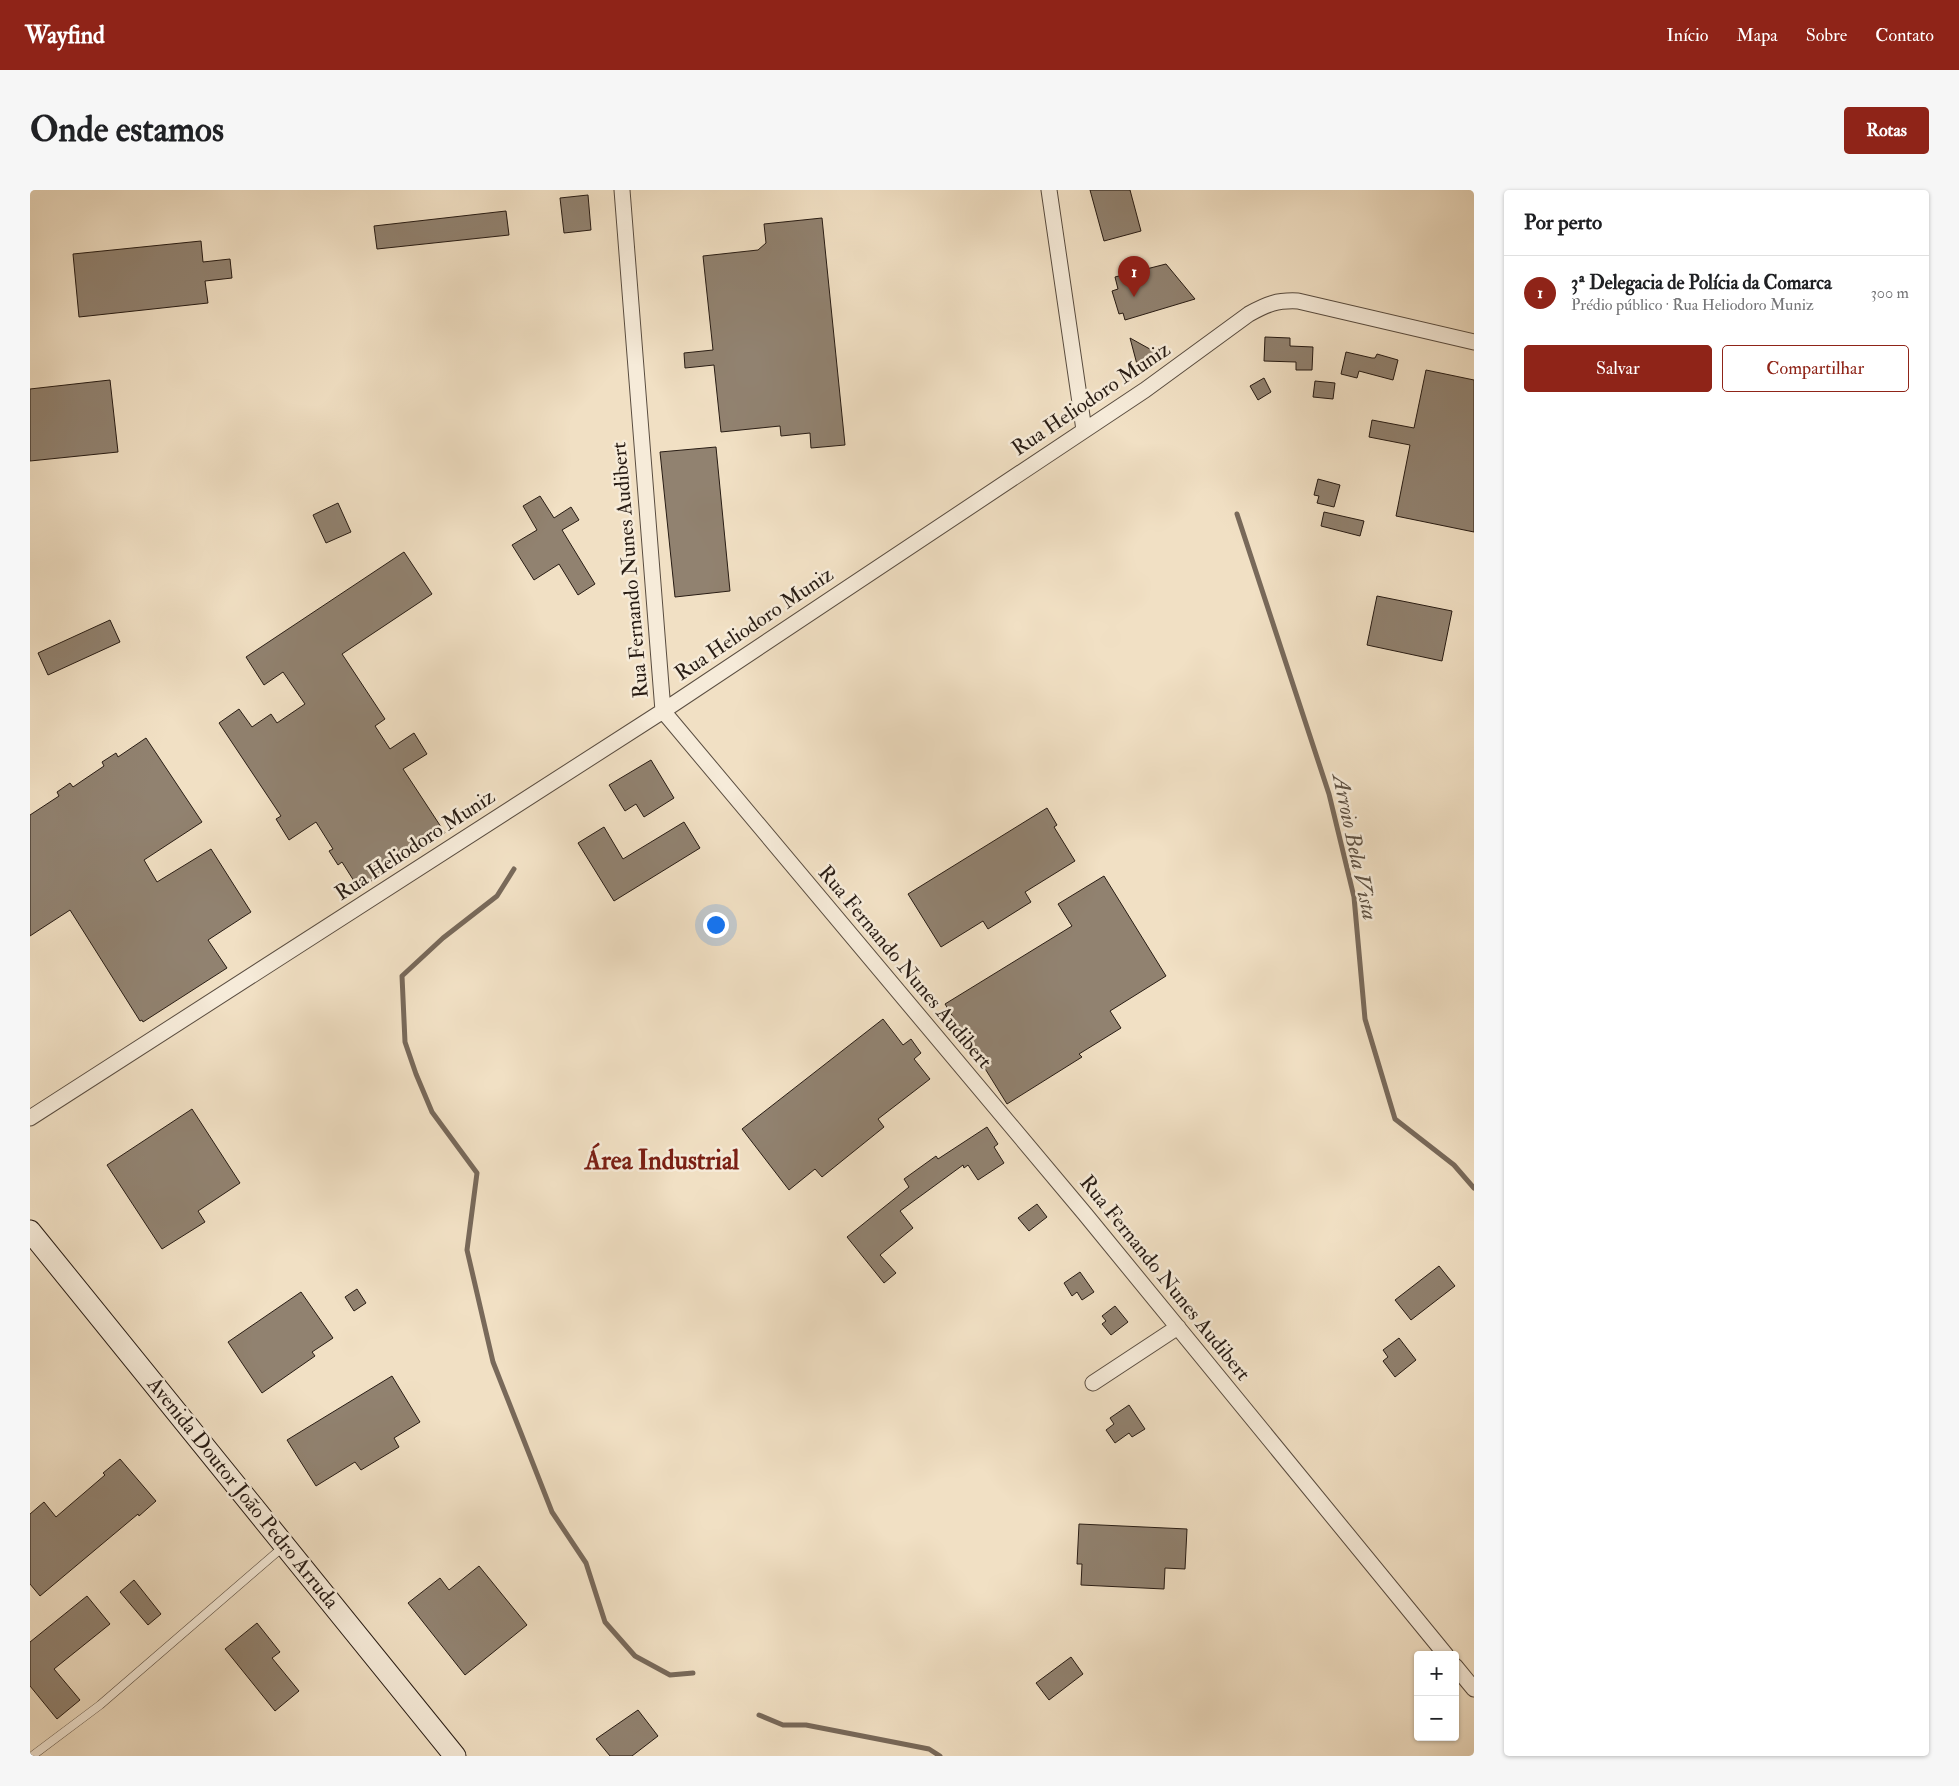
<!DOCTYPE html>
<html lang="pt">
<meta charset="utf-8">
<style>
body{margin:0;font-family:"IM FELL Double Pica",serif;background:#f6f6f6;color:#202124}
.controls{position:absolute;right:15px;bottom:15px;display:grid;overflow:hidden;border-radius:5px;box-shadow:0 1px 4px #0004}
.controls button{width:45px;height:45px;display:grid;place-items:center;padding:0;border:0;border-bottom:1px solid #e0e0e0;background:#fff;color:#202124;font:25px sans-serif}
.you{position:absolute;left:685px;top:734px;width:18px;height:18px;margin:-12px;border:4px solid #fff;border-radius:50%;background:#1a73e8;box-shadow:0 0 0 8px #1a73e833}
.badge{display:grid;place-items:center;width:32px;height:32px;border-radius:50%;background:#8f2418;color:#fff;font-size:16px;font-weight:700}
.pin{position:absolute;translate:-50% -41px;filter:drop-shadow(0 1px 2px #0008)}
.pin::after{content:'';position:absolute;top:26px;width:18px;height:15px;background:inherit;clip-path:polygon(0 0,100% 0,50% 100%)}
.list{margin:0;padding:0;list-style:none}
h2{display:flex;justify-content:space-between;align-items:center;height:65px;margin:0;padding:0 20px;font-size:21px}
h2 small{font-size:16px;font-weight:400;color:#757577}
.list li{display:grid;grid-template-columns:32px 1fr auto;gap:15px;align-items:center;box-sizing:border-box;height:75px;padding:0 20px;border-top:1px solid #e0e0e0}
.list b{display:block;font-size:19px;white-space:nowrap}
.list p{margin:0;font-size:16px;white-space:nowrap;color:#757577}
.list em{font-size:16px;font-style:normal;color:#757577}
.actions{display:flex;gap:10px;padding:15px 20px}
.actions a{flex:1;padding:11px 0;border:1px solid #8f2418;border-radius:5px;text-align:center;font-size:18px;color:#8f2418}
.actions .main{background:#8f2418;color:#fff}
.map{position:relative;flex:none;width:1444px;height:1566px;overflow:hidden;border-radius:5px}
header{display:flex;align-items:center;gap:30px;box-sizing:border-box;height:70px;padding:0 25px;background:#8f2418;color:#fff}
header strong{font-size:24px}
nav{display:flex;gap:28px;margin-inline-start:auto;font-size:18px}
.intro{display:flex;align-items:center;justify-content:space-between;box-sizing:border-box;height:120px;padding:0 30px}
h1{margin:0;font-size:35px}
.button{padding:12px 22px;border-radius:5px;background:#8f2418;color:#fff;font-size:18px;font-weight:700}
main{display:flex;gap:30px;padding:0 30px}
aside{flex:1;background:#fff;border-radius:5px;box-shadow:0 1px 4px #0004}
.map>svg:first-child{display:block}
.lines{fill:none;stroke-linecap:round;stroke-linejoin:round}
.stream{stroke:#78695a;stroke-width:5}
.building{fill:#918270;stroke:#281c14}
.service-casing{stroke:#5a4d40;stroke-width:9}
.minor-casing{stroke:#5a4d40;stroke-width:17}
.secondary-casing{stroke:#281c14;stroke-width:23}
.service{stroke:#f6ebd9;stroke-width:8}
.minor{stroke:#f6ebd9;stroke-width:15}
.secondary{stroke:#f6ebd9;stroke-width:21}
.labels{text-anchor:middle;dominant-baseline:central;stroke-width:5;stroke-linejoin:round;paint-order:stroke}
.street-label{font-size:21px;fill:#281c14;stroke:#f6ebd9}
.water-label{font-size:22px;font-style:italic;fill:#5d5042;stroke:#f6ebd9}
.district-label{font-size:26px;font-weight:bold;fill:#7a1f14;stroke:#f6ebd9}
</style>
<header>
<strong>Wayfind</strong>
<nav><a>Início</a><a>Mapa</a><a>Sobre</a><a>Contato</a></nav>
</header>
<div class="intro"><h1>Onde estamos</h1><a class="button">Rotas</a></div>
<main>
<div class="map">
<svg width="1444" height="1566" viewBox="0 0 1444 1566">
<rect width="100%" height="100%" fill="#f1e0c4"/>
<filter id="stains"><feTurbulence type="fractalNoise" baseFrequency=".004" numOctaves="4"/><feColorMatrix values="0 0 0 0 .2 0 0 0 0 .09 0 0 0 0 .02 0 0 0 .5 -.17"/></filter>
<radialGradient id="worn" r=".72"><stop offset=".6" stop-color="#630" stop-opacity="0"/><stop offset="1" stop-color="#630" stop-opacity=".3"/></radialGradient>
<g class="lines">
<path class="stream" d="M1207,324l92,280 25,103 11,122 30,100 59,46 20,23
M484,679l-17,27 -54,42 -41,38 3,66 11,32 16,38 45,61 -10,77 26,112 59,150 34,51 19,59 30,34 35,19 23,-2
M729,1525l24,10h23l123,24 11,7"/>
</g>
<path class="building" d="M1060,0h40l11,41 -37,10z
M558,5l3,35 -27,3 -4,-35z
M476,21l3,24 -132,14 -3,-23z
M792,28l23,227 -34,3 -1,-15 -29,3 -1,-10 -59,6 -7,-67 -29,3 -1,-15 29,-3 -10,-94 55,-6 8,-7 -2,-19z
M171,51l2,21 27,-3 2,19 -27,3 3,22 -129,14 -6,-63z
M1136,74l29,35 -70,21 -2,-7 -4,1 -7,-23 6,-2 -3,-12z
M1235,147l25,1v8l23,1 -1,23h-16v-8l-32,-1z
M1100,148l27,15 -19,15z
M1316,162l26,6h3l2,-4 21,6 -5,20 -34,-9 -2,7 -16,-4z
M1396,180l48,10v152l-78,-16 14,-71 -41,-8 3,-17 42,8z
M1234,188l7,14 -13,8 -8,-14z
M80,190l8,72 -88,9v-72z
M1285,191l20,2 -2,16 -20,-2z
M686,257l14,144 -55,6 -15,-145z
M1288,289l22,6 -6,22 -17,-4 2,-7 -5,-1z
M510,306l14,22 17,-11 8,13 -17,10 33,54 -17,11 -19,-31 -25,16 -22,-35 25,-15 -14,-24z
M308,313l13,29 -25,11 -13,-28z
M1294,322l40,9 -4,15 -39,-10z
M374,362l28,42 -90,60 43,65 -10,7 15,23 24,-16 13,21 -24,15 42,64 -86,56 -17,-27 -4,3 -9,-14 4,-2 -17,-27 -27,18 -13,-21 5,-3 -62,-93 20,-14 13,18 19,-13 6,9 28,-19 -22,-32 -19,13 -18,-28z
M1347,406l75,15 -10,50 -75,-16z
M80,430l10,22 -72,33 -10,-22z
M116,548l56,84 -58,38 13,22 54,-33 40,63 -43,28 19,28 -84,54 -1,-2 -2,1 -70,-111 -40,26v-121l29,-19 -2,-4 13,-9 3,4 31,-21 -2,-4 14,-9 2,4z
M621,570l23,38 -30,19 -8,-13 -11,7 -16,-26z
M1017,618l10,17 -3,2 21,34 -50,31 6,10 -43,27 -5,-8 -42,26 -33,-53z
M654,632l16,26 -86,53 -36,-58 26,-16 19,32z
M1074,686l62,100 -56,35 11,17 -42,26 3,3 -75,47 -62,-100 127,-78 -14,-22z
M853,829l20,26 8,-6 10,14 -7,6 16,20 -52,40 6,8 -62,50 -7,-8 -26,21 -47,-61z
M162,919l48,74 -42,28 7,11 -43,27 -55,-84z
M957,937l11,17 -4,3 10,16 -26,17 -10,-15 -4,3 -1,-3 -63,46 13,17 -33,27 16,18 -12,10 -37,-46 62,-50 -5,-8 32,-23 2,3z
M1007,1014l10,13 -18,14 -11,-13z
M1409,1076l16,20 -44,34 -16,-20z
M1050,1082l14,20 -12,8 -5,-8 -5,4 -8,-13z
M327,1099l9,14 -12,8 -9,-14z
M271,1102l32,46 -21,14 3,4 -53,37 -34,-51z
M1085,1116l13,16 -17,13 -9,-11 4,-3 -4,-5z
M1369,1148l17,22 -21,17 -12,-16 5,-4 -5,-7z
M362,1186l28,46 -26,16 5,9 -38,23 -6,-8 -39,24 -29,-46z
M1099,1215l16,24 -13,8 -3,-4 -14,10 -9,-13 8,-6 -4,-6z
M90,1269l36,42 -17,15 -1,-2 -98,82 -10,-12v-70l14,-12 12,15 49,-42 -2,-2z
M1049,1334l108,5 -2,40 -20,-1 -1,21 -83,-4 1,-21h-5z
M449,1376l48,59 -62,50 -57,-72 32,-25 9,12z
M104,1390l27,34 -13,11 -28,-33z
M57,1406l23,28 -56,45 26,31 -23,19 -27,-33v-44z
M227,1433l23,29 -8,6 27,33 -24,20 -50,-62z
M1041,1467l12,17 -34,26 -13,-17z
M608,1520l20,26 -26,20h-22l-14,-17z"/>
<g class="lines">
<g class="service-casing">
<path id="service" d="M2,1566l68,-51 183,-158"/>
</g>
<g class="minor-casing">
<path id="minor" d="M592,0l41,521 422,503 361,441
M1019,0l35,240
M0,928l633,-407 482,-321 104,-76c18,-10 28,-14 49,-13l176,41
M1063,1193l85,-56
M1425,1476l19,23"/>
</g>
<g class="secondary-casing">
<path id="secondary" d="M0,1041l425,525"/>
</g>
<use href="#service" class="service"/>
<use href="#minor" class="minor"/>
<use href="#secondary" class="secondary"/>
</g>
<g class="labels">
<g class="street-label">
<text transform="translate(1061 209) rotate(-34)">Rua Heliodoro Muniz</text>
<text transform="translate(600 380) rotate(-95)">Rua Fernando Nunes Audibert</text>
<text transform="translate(724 434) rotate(-34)">Rua Heliodoro Muniz</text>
<text transform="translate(385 655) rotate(-33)">Rua Heliodoro Muniz</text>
<text transform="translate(875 777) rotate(50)">Rua Fernando Nunes Audibert</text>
<text transform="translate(1135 1088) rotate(51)">Rua Fernando Nunes Audibert</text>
<text transform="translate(213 1303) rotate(51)">Avenida Doutor João Pedro Arruda</text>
</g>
<g class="water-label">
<text transform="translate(1325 657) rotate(78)">Arroio Bela Vista</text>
</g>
<g class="district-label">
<text x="632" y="971">Área Industrial</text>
</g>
</g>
<rect width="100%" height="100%" filter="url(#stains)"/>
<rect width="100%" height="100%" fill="url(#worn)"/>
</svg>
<div class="controls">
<button>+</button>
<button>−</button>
</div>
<div class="you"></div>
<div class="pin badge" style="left:1104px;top:107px">1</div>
</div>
<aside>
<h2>Por perto<small></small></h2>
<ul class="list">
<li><span class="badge">1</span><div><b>3ª Delegacia de Polícia da Comarca</b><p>Prédio público · Rua Heliodoro Muniz</p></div><em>300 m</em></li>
</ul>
<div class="actions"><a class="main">Salvar</a><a>Compartilhar</a></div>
</aside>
</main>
